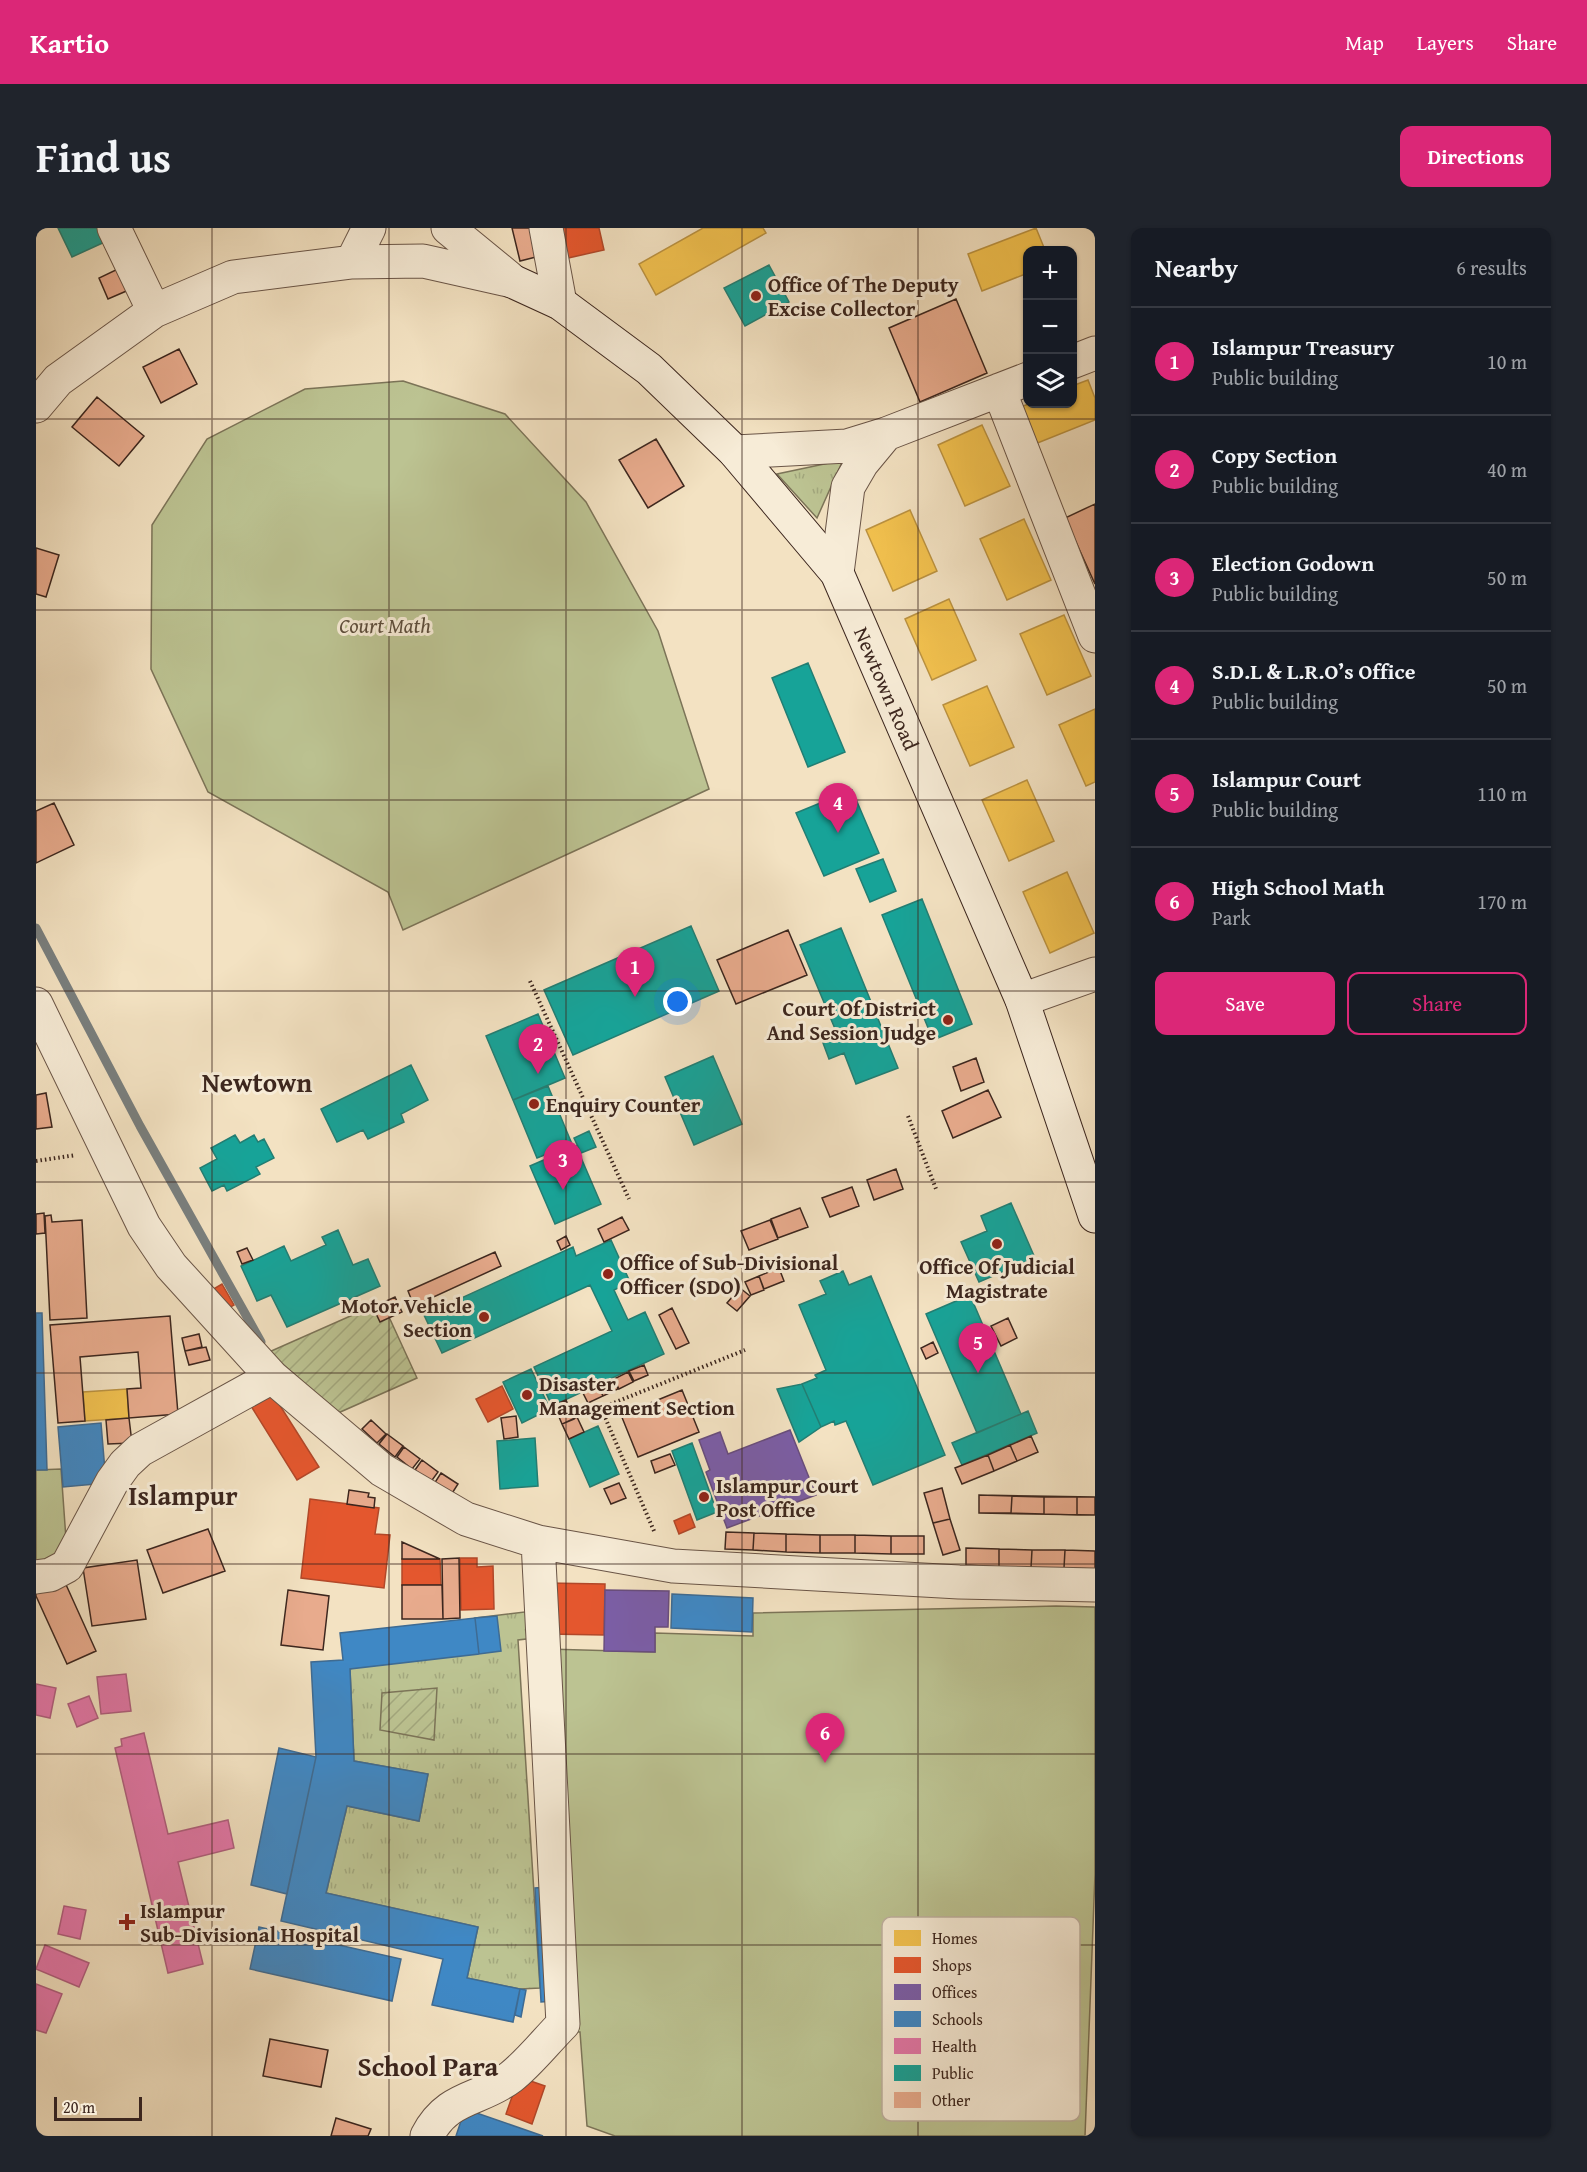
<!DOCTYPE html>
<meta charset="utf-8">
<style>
body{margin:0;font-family:"Gentium Book Plus",serif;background:#20242c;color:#f1f3f6}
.controls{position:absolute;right:18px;top:18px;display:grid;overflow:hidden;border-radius:12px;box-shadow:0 2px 4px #0004}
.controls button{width:54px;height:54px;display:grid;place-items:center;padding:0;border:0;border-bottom:2px solid #363941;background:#171b24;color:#f1f3f6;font:30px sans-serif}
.scale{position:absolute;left:18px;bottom:15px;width:88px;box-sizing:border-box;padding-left:6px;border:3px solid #3c261e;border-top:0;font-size:16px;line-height:21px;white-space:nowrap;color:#3c261e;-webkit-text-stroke:4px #f7ecd7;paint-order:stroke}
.you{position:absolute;left:642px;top:774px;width:21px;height:21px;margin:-15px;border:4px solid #fff;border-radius:50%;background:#1a73e8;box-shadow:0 0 0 9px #1a73e833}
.badge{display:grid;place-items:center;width:39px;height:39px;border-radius:50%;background:#db2777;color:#fff;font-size:20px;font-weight:700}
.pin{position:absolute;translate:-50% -50px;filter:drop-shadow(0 2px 3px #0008)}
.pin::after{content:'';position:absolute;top:32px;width:21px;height:18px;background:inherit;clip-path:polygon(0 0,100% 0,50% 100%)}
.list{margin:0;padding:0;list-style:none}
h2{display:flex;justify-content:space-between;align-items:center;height:78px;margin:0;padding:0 24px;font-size:26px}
h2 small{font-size:20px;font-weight:400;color:#9ea1a6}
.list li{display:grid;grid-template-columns:39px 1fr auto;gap:18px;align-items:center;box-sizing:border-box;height:108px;padding:0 24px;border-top:2px solid #363941}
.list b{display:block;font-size:22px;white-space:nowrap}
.list p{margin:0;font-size:20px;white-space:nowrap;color:#9ea1a6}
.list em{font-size:20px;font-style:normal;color:#9ea1a6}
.actions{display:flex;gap:12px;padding:18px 24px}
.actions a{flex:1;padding:14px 0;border:2px solid #db2777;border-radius:12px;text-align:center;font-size:21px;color:#db2777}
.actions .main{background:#db2777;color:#fff}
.icon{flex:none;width:33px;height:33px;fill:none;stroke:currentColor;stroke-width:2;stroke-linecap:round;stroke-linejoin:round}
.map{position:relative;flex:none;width:1059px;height:1908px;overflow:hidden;border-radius:12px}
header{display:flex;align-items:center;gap:36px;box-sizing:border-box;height:84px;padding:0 30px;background:#db2777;color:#fff}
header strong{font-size:28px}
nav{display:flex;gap:33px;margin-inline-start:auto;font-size:21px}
.intro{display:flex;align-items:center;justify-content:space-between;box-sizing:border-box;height:144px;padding:0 36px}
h1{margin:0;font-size:42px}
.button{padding:15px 27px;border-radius:12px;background:#db2777;color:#fff;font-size:21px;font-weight:700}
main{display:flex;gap:36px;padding:0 36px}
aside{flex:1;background:#171b24;border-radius:12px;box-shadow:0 2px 4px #0004}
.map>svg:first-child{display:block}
.grass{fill:url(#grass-tufts);stroke:#7c7458;stroke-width:1.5}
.park{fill:#bcc392;stroke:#7c7458;stroke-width:1.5}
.garden{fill:url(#garden-furrows);stroke:#7c7458;stroke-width:1.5}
.homes{fill:#f2c14e;stroke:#bb9240;stroke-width:1.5}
.shops{fill:#e4572e;stroke:#b24829;stroke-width:1.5}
.offices{fill:#7b5ea7;stroke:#684d7e;stroke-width:1.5}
.schools{fill:#3f88c5;stroke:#3e6b93;stroke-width:1.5}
.health{fill:#e377a8;stroke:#b15f7f;stroke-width:1.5}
.public{fill:#17a398;stroke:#227e73;stroke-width:1.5}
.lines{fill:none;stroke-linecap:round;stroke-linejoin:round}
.stream{stroke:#797f7e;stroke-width:9}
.building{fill:#e8ab8d;stroke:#3c261e;stroke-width:1.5}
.street-casing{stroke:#6a5547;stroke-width:35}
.secondary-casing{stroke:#3c261e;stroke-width:35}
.path{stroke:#3c261e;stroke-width:4;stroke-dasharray:1.5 3;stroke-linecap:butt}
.street{stroke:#f7ecd7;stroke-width:33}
.secondary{stroke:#f7ecd7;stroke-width:33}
.grid{fill:none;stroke:#3c261e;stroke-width:1.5;stroke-opacity:0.55}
.poi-dot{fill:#8f2418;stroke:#f7ecd7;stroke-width:2}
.labels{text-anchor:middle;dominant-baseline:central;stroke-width:6;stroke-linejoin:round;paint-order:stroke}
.poi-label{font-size:21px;font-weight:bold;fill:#3c261e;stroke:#f7ecd7;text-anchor:start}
.park-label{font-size:21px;font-style:italic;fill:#5c4d3b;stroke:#f7ecd7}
.street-label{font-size:21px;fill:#3c261e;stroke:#f7ecd7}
.district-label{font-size:27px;font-weight:bold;fill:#3c261e;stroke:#f7ecd7}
.key{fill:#f7ecd7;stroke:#bfb1a0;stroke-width:1.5}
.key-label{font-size:16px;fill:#3c261e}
</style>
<header>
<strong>Kartio</strong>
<nav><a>Map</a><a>Layers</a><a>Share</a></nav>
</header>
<div class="intro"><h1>Find us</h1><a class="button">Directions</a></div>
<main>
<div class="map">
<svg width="1059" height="1908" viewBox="0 0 1059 1908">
<defs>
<pattern id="grass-tufts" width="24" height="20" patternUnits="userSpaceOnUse" patternTransform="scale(1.5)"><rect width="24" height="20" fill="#bcc392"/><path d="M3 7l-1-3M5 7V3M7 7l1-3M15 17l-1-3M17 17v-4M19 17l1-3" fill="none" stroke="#a2a77d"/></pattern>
<pattern id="garden-furrows" width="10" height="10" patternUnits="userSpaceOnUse" patternTransform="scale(1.5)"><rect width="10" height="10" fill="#bcc392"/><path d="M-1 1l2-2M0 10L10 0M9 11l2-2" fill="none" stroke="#a2a77d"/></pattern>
</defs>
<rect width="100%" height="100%" fill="#f3e2c2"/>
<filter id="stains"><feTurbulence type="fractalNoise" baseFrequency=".00333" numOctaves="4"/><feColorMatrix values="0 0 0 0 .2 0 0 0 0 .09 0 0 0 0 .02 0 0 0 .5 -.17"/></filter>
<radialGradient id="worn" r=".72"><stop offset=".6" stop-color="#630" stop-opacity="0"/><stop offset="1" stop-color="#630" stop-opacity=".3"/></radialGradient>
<path class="grass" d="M807,232l-26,58 -40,-44z
M497,1383l2,27 -17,2 22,348 -20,1 -53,-11 11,-51 -152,-34 21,-87 72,15 9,-47 -74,-13 -4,-92 125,-51z"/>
<path class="park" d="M367,153l102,33 81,88 72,129 51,158 -306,141 -15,-38 -180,-100 -57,-123 1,-144 55,-86 98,-50z
M25,1241l5,70 -10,21 -20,8v-98z
M1020,1378l39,1v267l-10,262h-470l-28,-10 -7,-94h-10l-23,-383 108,3v-19l98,3v-23z"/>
<path class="garden" d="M337,1078l7,15 9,-4 28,61 -79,35 -69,-61z
M401,1460l-3,52 -54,-10 2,-37z"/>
<path class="homes" d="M667,0h60l3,5 -110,62 -17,-31z
M1000,0l9,22h-17v23l-46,18 -14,-37z
M1052,152l7,18v22l-60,24 -15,-37 9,-3h43v-18z
M946,197l28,61 -45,20 -27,-61z
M874,282l27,61 -44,20 -27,-61z
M988,291l27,61 -44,20 -27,-61z
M913,371l27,61 -44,20 -27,-61z
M1028,387l27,61 -44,19 -27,-61z
M951,458l27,61 -44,19 -27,-61z
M1059,481v73l-9,4 -27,-61z
M991,552l27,61 -45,20 -27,-61z
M1031,644l27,61 -44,20 -27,-61z
M91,1161l2,29 -44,3 -2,-29z"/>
<path class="shops" d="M525,0h38l5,22 -36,8z
M186,1056l12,21 -12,7 -12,-21z
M466,1158l11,23 -25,13 -12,-23z
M236,1165l47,74 -22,13 -46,-74z
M274,1271l69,9 -4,26 15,1 -6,53 -83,-10z
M654,1286l5,13 -16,7 -5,-13z
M424,1330h17v9l16,-1 1,43 -33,1z
M366,1331h38l1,26h-39z
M511,1355l58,1 -1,51 -57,-1z
M483,1849l26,9 -13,38 -26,-10z"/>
<path class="offices" d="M754,1202l26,65 -89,33 -21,-56 4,-2 -11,-30 21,-8 8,22z
M569,1362l64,1 -1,36h-13v25l-51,-1z"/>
<path class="schools" d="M0,1085h6l5,157h-11z
M65,1195l5,60 -43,4 -5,-60z
M636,1366l81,4 -1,34 -81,-4z
M461,1388l4,35 -22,3 -4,-36z
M439,1390l4,36 -129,15 4,92 74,13 -9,47 -72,-15 -21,87 152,34 -11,51 53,11 -7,33 -81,-17 11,-46 -162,-38 35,-164 -5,-95 32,-2 -3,-27z
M243,1520l37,9 -29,137 -36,-9z
M512,1659l6,114 -13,1 -6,-114z
M223,1699l142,32 -9,42 -142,-32z
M484,1761l6,1 -5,27 -6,-2z
M429,1881l78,27h-87z"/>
<path class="health" d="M90,1446l5,37 -30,3 -4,-37z
M0,1456l20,4 -6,30 -14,-3z
M53,1468l9,22 -21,9 -9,-23z
M108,1505l24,101 60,-14 6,28 -56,14 25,102 -35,9 -53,-225 7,-2 -1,-7z
M28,1678l22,4 -6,29 -22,-5z
M9,1717l44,18 -10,24 -43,-18z
M0,1756l26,10 -16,39 -10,-3z"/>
<path class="public" d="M22,0h46l5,12 -37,17z
M733,37l20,37 -44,24 -21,-38z
M772,435l37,89 -37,15 -36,-89z
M816,562l27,63 -55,23 -28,-63z
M847,631l13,32 -26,11 -14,-33z
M886,671l50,125 -39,16 -51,-125z
M655,698l28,65 -146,64 -29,-65z
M805,700l57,140 -42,16 -12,-31 -15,6 -6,-16 15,-7 -38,-91z
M502,786l27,64 -52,22 -27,-64z
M677,828l29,68 -48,21 -29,-68z
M375,837l17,35 -27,14 3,8 -36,17 -5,-9 -26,12 -16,-33z
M512,858l24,58 -35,14 -24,-58z
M553,903l7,16 -15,6 -7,-15z
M199,907l5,8 14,-8 4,7 6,-3 10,19 -18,9 4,7 -33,17 -3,-6 -12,6 -12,-23 17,-9 -6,-11z
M540,918l25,58 -46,20 -25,-58z
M975,975l24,55 -56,24 -18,-40 26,-11 -6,-15z
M302,1002l15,35 15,-6 12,27 -93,41 -16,-32 -14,6 -16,-35 43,-20 7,15 35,-16 -4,-8z
M575,1012l19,42 -16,8 6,13 8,17 17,-8 19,42 -112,52 -18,-39 78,-36 -22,-46 -148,68 -18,-38 149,-68 3,9z
M807,1043l6,14 22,-9 74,179 -72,30 -27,-64 -11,4 -1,-4 -13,6 -19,-43 15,-6 -2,-3 11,-5 -27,-65 27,-11 -6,-13z
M934,1067l51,119 -44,19 -51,-119z
M495,1141l19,40 -28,14 -19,-41z
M766,1156l19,43 -22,15 -22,-53z
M992,1183l9,22 -75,32 -10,-22z
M562,1198l21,48 -29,13 -21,-48z
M499,1210l3,48 -38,3 -3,-48z
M656,1215l25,69 -20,8 -25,-69z"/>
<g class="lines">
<path class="stream" d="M0,700l104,198 121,216"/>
</g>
<path class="building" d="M476,0h21l7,28 -20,5z
M86,39l9,22 -23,10 -9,-21z
M920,71l31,74 -67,29 -31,-74z
M143,121l18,35 -36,19 -18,-36z
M61,169l47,39 -25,30 -47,-39z
M620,211l28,47 -36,22 -29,-48z
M1059,276v80l-30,-66z
M0,320l23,7 -13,42 -10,-3z
M18,575l20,42 -38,18v-52z
M752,702l19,45 -71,29 -19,-44z
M940,830l8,24 -23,9 -8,-24z
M952,862l13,27 -48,21 -11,-27z
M10,865l6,34 -16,2v-34z
M860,941l7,20 -29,11 -7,-20z
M816,959l7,19 -29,11 -8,-19z
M764,980l8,19 -30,11 -7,-19z
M8,985l1,20 -9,1v-20z
M15,987l1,7 30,-2 5,98 -37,2 -5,-104z
M586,989l7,13 -25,12 -6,-13z
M734,992l8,19 -29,11 -8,-19z
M530,1008l4,9 -9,5 -4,-9z
M211,1020l6,12 -11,4 -5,-12z
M459,1024l6,14 -87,40 -6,-15z
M743,1040l5,13 -20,8 -5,-13z
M723,1048l5,14 -13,5 -6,-13z
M704,1060l10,8 -13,15 -10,-8z
M359,1069l7,15 -22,10 -7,-15z
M636,1080l17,35 -13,6 -17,-34z
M134,1088l8,98 -49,4 -2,-29 14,-1 -3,-36 -58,5 5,64 -27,2 -8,-98z
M972,1090l9,20 -16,8 -10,-20z
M163,1106l3,13 -17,4 -3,-13z
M897,1114l5,11 -12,6 -5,-11z
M170,1119l4,13 -21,5 -4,-14z
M608,1137l4,10 -14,6 -5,-10z
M592,1144l5,10 -14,7 -5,-10z
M577,1151l5,10 -15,7 -4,-10z
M562,1158l5,10 -15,7 -5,-10z
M646,1162l17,42 -61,25 -17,-42z
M530,1172l8,19 -12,5 -8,-19z
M480,1188l2,21 -14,2 -3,-21z
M541,1189l7,15 -15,7 -7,-15z
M93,1190l3,25 -24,1 -2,-24z
M335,1192l15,14 -9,9 -15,-14z
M351,1206l16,12 -8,11 -16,-13z
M995,1208l7,16 -44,19 -6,-16z
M974,1217l7,16 -23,10 -6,-16z
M368,1219l16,12 -8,10 -15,-12z
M634,1226l5,11 -20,8 -4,-12z
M952,1227l6,16 -32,13 -7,-16z
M386,1232l16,12 -8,11 -15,-13z
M405,1245l17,11 -7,11 -17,-11z
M583,1255l7,15 -15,6 -7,-15z
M906,1260l8,31 -17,4 -9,-30z
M313,1262l20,3 -1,4 7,1 -1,10 -27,-4z
M943,1267l116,2v18l-116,-2z
M943,1267l33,1 -1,17h-32z
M976,1268l32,1v17l-33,-1z
M1008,1269h33v18l-33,-1z
M914,1291l10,31 -17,5 -10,-32z
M172,1301l17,42 -62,22 -16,-43z
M690,1304l28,1 -1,17 -28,-1z
M718,1305l32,1v18l-33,-2z
M750,1306l34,1v18l-34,-1z
M784,1307h35v18h-35z
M819,1307l36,1v18l-36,-1z
M855,1308h33v18h-33z
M366,1314l38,17h-38z
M930,1320l33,1v18l-33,-2z
M963,1321l33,1 -1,18 -32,-1z
M996,1322h33l-1,18h-33z
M1029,1322l30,1v18l-31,-1z
M423,1330l1,60 -17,1 -1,-60z
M101,1332l9,59 -54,7 -9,-58z
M27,1350l33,73 -29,13 -31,-68v-6z
M366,1357h40l1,34h-41z
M252,1362l41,6 -6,54 -42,-5z
M234,1811l58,11 -7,37 -58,-11z
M300,1890l35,11 -3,7h-37z"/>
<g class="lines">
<g class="street-casing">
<path id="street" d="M78,0l40,83
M412,0l61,50
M510,0l14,75
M316,34l17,-34
M1036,134l23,-9
M963,162l96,246
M0,178l22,-26 96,-69 79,-34 119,-15 71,-1 89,20
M699,224l112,-6 39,-12 142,-55
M801,345l11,-86 14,-24 24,-29
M986,772l73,-26
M0,776l108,222 27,40 101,111 110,93 84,49 72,23 135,24 286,16 136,3
M0,1349l14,-2 17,-9 45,-84 13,-18 15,-14 132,-73
M391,1908c21,-41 53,-35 84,-59 18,-14 36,-37 52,-53l-25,-482"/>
</g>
<g class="secondary-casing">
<g id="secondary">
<path id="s1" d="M476,53l48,22 89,66 86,83 102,121 185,427 73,216"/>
</g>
</g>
<path class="path" d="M494,753l99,218
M872,888l28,73
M0,933l40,-6
M618,1303l-53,-123 144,-58"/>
<use href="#street" class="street"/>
<use href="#secondary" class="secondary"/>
</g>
<path class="grid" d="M176,0v1908M353,0v1908M530,0v1908M706,0v1908M882,0v1908M0,191h1059M0,382h1059M0,572h1059M0,763h1059M0,954h1059M0,1145h1059M0,1336h1059M0,1526h1059M0,1717h1059"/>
<g class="poi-dot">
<circle cx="720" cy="68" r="6"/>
<circle cx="912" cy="792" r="6"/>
<circle cx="498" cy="876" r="6"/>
<circle cx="961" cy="1016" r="6"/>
<circle cx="572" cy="1046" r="6"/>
<circle cx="448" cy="1089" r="6"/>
<circle cx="491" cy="1167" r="6"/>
<circle cx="668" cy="1269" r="6"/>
<path d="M88 1685h6v6h6v6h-6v6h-6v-6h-6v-6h6z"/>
</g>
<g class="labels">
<g class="poi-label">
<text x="732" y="56">Office Of The Deputy<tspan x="732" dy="24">Excise Collector</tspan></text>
<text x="900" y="780" text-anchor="end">Court Of District<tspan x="900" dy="24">And Session Judge</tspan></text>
<text x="510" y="876">Enquiry Counter</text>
<text x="584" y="1034">Office of Sub-Divisional<tspan x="584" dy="24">Officer (SDO)</tspan></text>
<text x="961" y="1038" text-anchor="middle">Office Of Judicial<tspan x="961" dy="24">Magistrate</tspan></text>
<text x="436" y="1077" text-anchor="end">Motor Vehicle<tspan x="436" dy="24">Section</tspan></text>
<text x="503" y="1155">Disaster<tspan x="503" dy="24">Management Section</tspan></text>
<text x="680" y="1257">Islampur Court<tspan x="680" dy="24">Post Office</tspan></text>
<text x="104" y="1682">Islampur<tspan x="104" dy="24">Sub-Divisional Hospital</tspan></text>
</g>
<g class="park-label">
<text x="349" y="397">Court Math</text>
</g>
<g class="street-label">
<text stroke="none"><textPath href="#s1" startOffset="567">Newtown Road</textPath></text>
</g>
<g class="district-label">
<text x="221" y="854">Newtown</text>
<text x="147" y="1267">Islampur</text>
<text x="392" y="1838">School Para</text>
</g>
</g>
<rect x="846" y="1689" width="198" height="204" rx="9" class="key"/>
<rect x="858" y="1702" width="27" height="16" fill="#f2c14e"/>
<rect x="858" y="1729" width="27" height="16" fill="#e4572e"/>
<rect x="858" y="1756" width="27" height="16" fill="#7b5ea7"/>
<rect x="858" y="1783" width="27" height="16" fill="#3f88c5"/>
<rect x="858" y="1810" width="27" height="16" fill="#e377a8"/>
<rect x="858" y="1837" width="27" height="16" fill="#17a398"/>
<rect x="858" y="1864" width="27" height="16" fill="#e8ab8d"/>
<g class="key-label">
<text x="896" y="1716">Homes</text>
<text x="896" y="1743">Shops</text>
<text x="896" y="1770">Offices</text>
<text x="896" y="1797">Schools</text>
<text x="896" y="1824">Health</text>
<text x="896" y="1851">Public</text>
<text x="896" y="1878">Other</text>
</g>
<rect width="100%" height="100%" filter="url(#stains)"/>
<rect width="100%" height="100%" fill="url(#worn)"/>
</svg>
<div class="controls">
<button>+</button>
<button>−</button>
<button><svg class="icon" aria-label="layers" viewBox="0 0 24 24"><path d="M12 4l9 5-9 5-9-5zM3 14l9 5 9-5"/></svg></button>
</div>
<div class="scale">20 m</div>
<div class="you"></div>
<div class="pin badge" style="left:599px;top:769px">1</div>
<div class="pin badge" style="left:502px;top:846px">2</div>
<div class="pin badge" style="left:527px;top:962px">3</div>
<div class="pin badge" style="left:802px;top:605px">4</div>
<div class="pin badge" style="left:942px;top:1145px">5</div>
<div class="pin badge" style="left:789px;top:1535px">6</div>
</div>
<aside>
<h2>Nearby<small>6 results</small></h2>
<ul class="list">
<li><span class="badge">1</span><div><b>Islampur Treasury</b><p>Public building</p></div><em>10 m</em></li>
<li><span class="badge">2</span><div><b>Copy Section</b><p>Public building</p></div><em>40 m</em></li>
<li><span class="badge">3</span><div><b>Election Godown</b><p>Public building</p></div><em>50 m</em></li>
<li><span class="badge">4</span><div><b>S.D.L &amp; L.R.O’s Office</b><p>Public building</p></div><em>50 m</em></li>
<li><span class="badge">5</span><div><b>Islampur Court</b><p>Public building</p></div><em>110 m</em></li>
<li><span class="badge">6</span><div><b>High School Math</b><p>Park</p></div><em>170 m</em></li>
</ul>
<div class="actions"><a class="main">Save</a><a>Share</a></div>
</aside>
</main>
